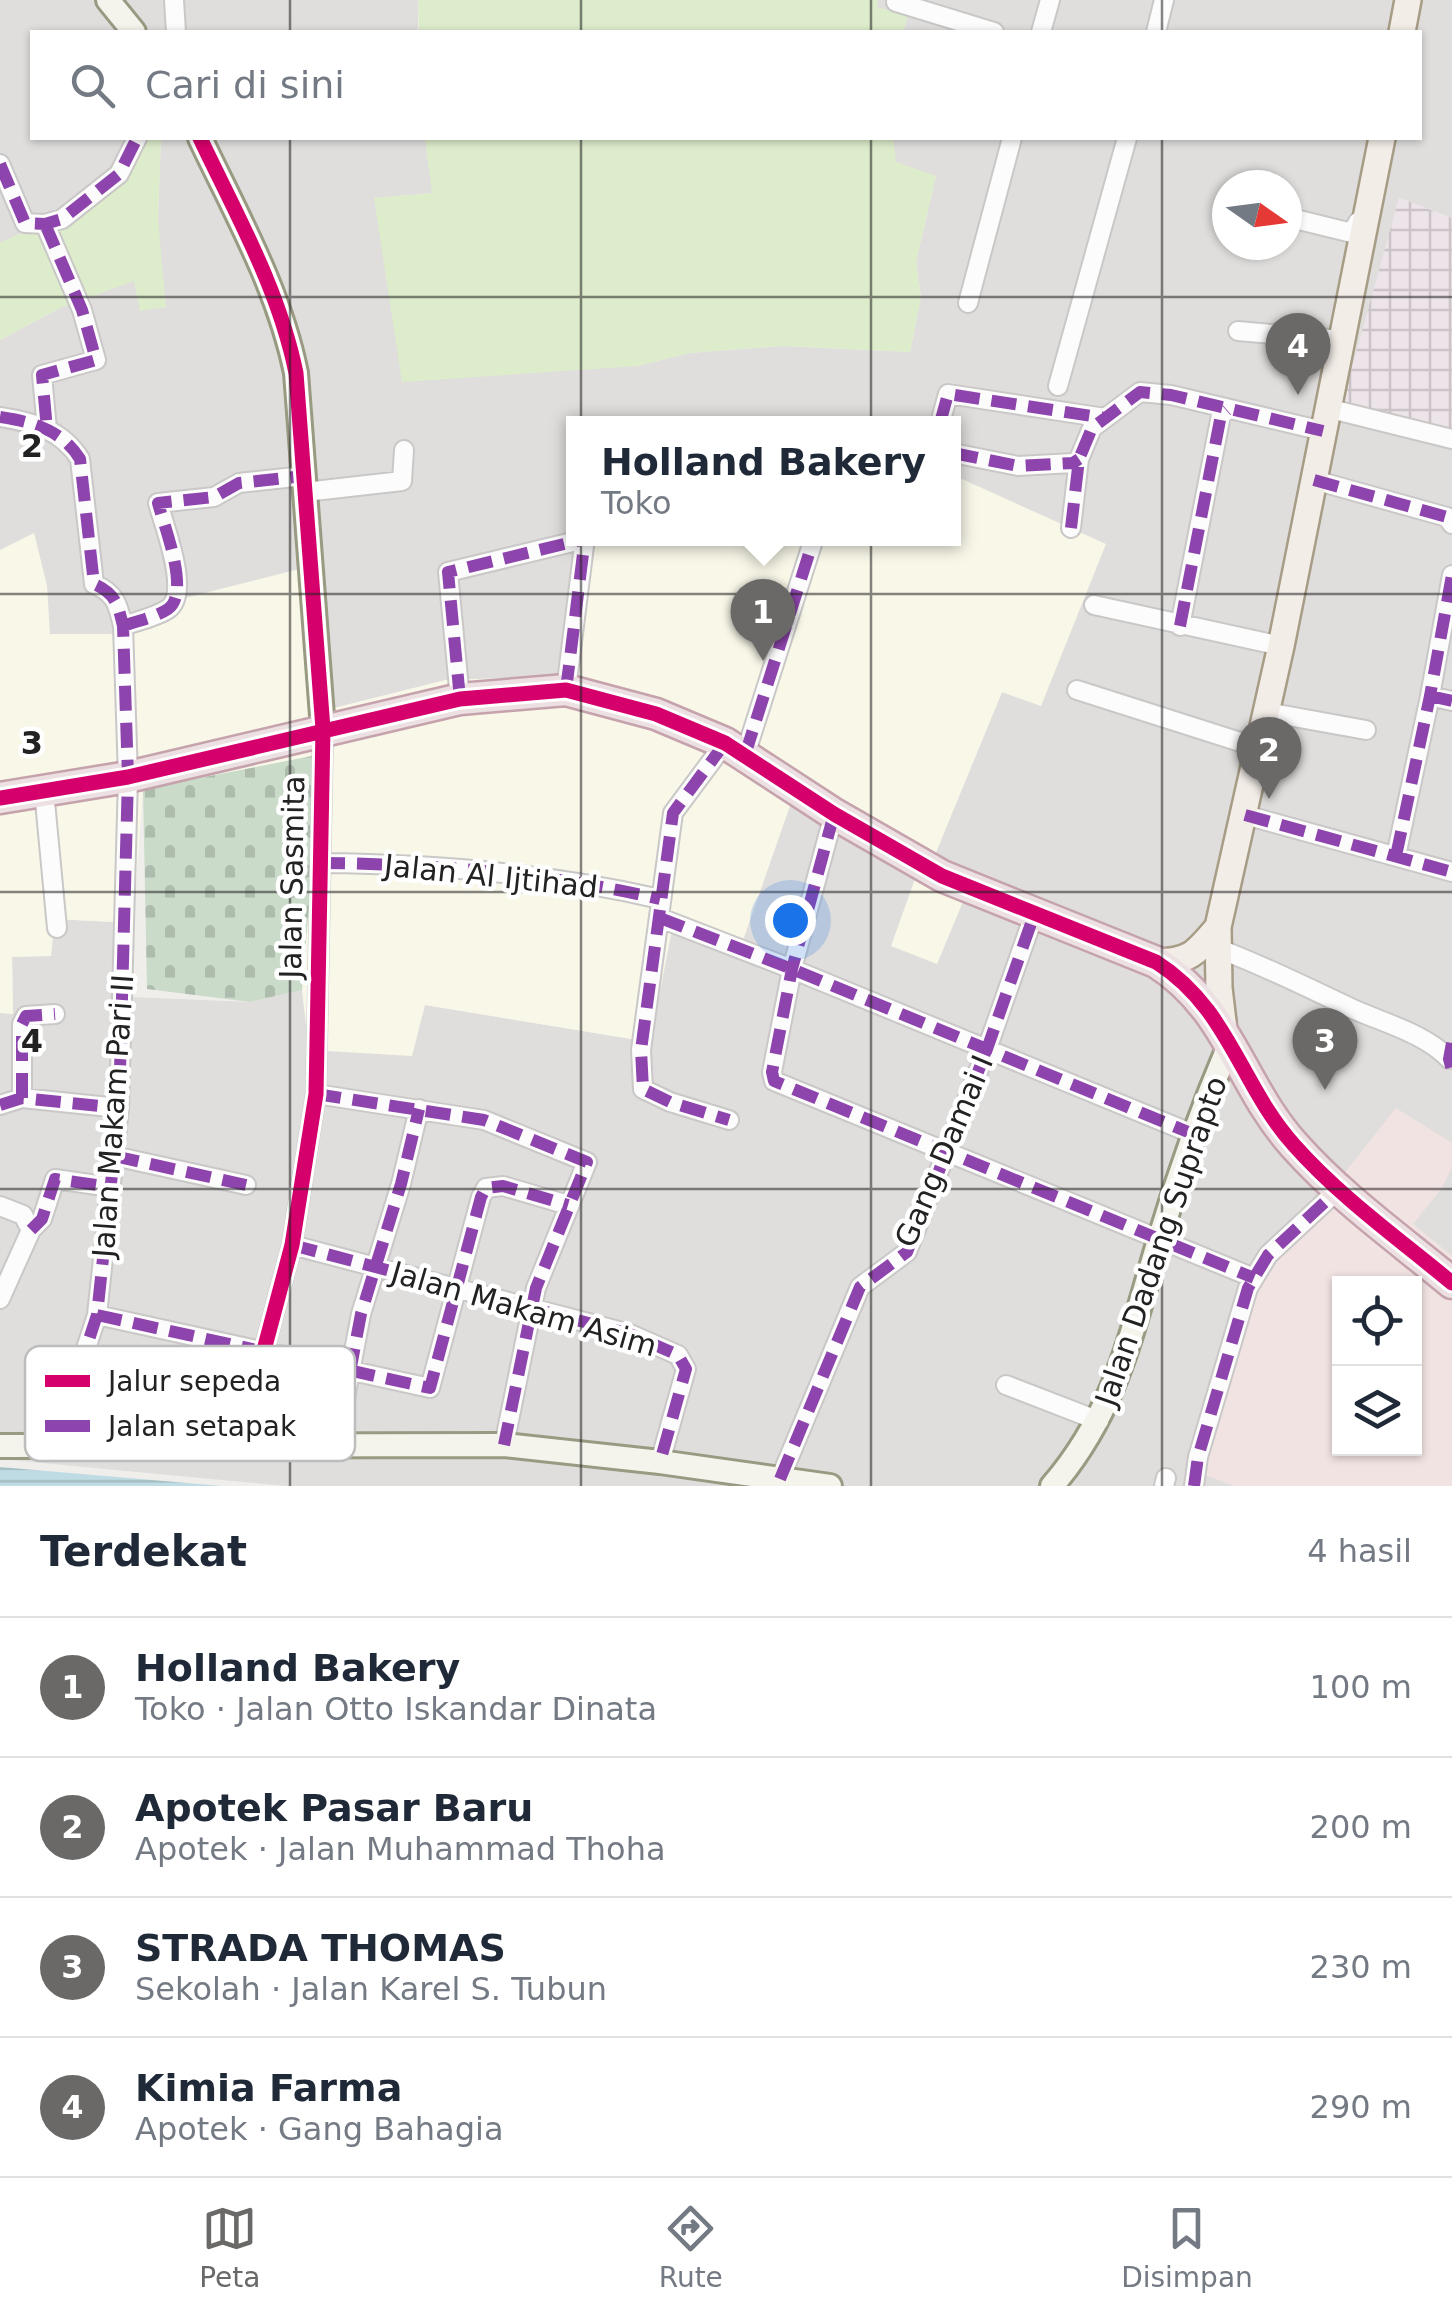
<!DOCTYPE html>
<html lang="id">
<meta charset="utf-8">
<style>
body{margin:0;font-family:"DejaVu Sans",sans-serif;background:#f2f2f3;color:#1f2937}
.controls{position:absolute;right:30px;bottom:30px;display:grid;overflow:hidden;border-radius:0px;box-shadow:0 2px 8px #0004}
.controls button{width:90px;height:90px;display:grid;place-items:center;padding:0;border:0;border-bottom:2px solid #e0e1e3;background:#fff;color:#1f2937;font:50px sans-serif}
.compass{position:absolute;left:1212px;top:170px;width:90px;height:90px;border-radius:50%;background:#fff;box-shadow:0 2px 8px #0004;rotate:104deg}
.you{position:absolute;left:790px;top:920px;width:35px;height:35px;margin:-25px;border:8px solid #fff;border-radius:50%;background:#1a73e8;box-shadow:0 0 0 15px #1a73e833}
.badge{display:grid;place-items:center;width:65px;height:65px;border-radius:50%;background:#6a6968;color:#fff;font-size:32px;font-weight:700}
.pin{position:absolute;translate:-50% -82px;filter:drop-shadow(0 2px 5px #0008)}
.pin::after{content:'';position:absolute;top:52px;width:35px;height:30px;background:inherit;clip-path:polygon(0 0,100% 0,50% 100%)}
.popup{position:absolute;left:566px;top:416px;width:395px;height:130px;box-sizing:border-box;display:grid;place-content:center;border-radius:0px;background:#fff;filter:drop-shadow(0 2px 8px #0005);font-size:32px;white-space:nowrap;color:#747a83}
.popup b{font-size:38px;color:#1f2937}
.popup::after{content:'';position:absolute;left:50%;top:100%;margin-left:-20px;border:20px solid transparent;border-top-color:#fff}
.list{margin:0;padding:0;list-style:none}
h2{display:flex;justify-content:space-between;align-items:center;height:130px;margin:0;padding:0 40px;font-size:42px}
h2 small{font-size:32px;font-weight:400;color:#747a83}
.list li{display:grid;grid-template-columns:65px 1fr auto;gap:30px;align-items:center;box-sizing:border-box;height:140px;padding:0 40px;border-top:2px solid #e0e1e3}
.list b{display:block;font-size:38px;white-space:nowrap}
.list p{margin:0;font-size:32px;white-space:nowrap;color:#747a83}
.list em{font-size:32px;font-style:normal;color:#747a83}
.icon{flex:none;width:55px;height:55px;fill:none;stroke:currentColor;stroke-width:2;stroke-linecap:round;stroke-linejoin:round}
.map{position:relative;flex:none;width:1452px;height:1486px;overflow:hidden}
.search{position:absolute;background:#fff;box-shadow:0 2px 8px #0004;left:30px;right:30px;top:30px;height:110px;display:flex;align-items:center;gap:25px;box-sizing:border-box;padding:0 35px;border-radius:0px;color:#747a83;font-size:38px}
.sheet{height:690px;background:#fff}
nav{display:flex;justify-content:space-around;align-items:center;box-sizing:border-box;height:140px;border-top:2px solid #e0e1e3;background:#fff;font-size:28px;color:#747a83}
nav a{display:grid;justify-items:center;gap:5px}
nav .on{color:#6a6968}
.map>svg:first-child{display:block}
.residential{fill:#dfdedc;fill-rule:evenodd}
.commercial{fill:#f1e3e1;fill-rule:evenodd}
.industrial{fill:url(#industrial-grid)}
.education{fill:#f8f7e8}
.grass{fill:#ddeccb}
.cemetery{fill:url(#cemetery-stones)}
.water{fill:url(#water-rules)}
.lines{fill:none;stroke-linecap:round;stroke-linejoin:round}
.street-casing{stroke:#c9c8c7;stroke-width:22}
.secondary-casing{stroke:#999a82;stroke-width:28}
.primary-casing{stroke:#a79c86;stroke-width:30}
.highway-casing{stroke:#c5a2ac;stroke-width:35}
.street{stroke:#fdfcfc;stroke-width:18}
.secondary{stroke:#f4f4ed;stroke-width:22}
.primary{stroke:#f3ede7;stroke-width:25}
.highway{stroke:#ece0e2;stroke-width:30}
.quiet{stroke:#8e44ad;stroke-width:12;stroke-dasharray:25 12;stroke-linecap:butt}
.cycleway-casing{stroke:#fff;stroke-width:21}
.cycleway{stroke:#d6006c;stroke-width:15}
.grid{fill:none;stroke:#222;stroke-width:2.5;stroke-opacity:0.55}
.labels{text-anchor:middle;dominant-baseline:central;stroke-width:9;stroke-linejoin:round;paint-order:stroke}
.street-label{font-size:30px;fill:#222;stroke:#fff}
.key{fill:#fff;stroke:#bdbdbd;stroke-width:2.5}
.key-label{font-size:28px;fill:#222}
.grid-label{font-size:32px;text-anchor:middle;font-weight:bold;fill:#222;stroke:#fff;stroke-width:9;stroke-linejoin:round;paint-order:stroke}
</style>
<div class="map">
<svg width="1452" height="1486" viewBox="0 0 1452 1486">
<defs>
<pattern id="industrial-grid" width="8" height="8" patternUnits="userSpaceOnUse" patternTransform="scale(2.5)"><rect width="8" height="8" fill="#ede4e9"/><path d="M0 4h8M4 0v8" fill="none" stroke="#cbc3c8"/></pattern>
<pattern id="cemetery-stones" width="16" height="16" patternUnits="userSpaceOnUse" patternTransform="scale(2.5)"><rect width="16" height="16" fill="#cadbca"/><path d="M2 7V4a2 2 0 0 1 4 0v3zM10 15v-3a2 2 0 0 1 4 0v3z" fill="#adbcad"/></pattern>
<pattern id="water-rules" width="6" height="5" patternUnits="userSpaceOnUse" patternTransform="scale(2.5)"><rect width="6" height="5" fill="#bfdbe3"/><path d="M0 2.5h6" fill="none" stroke="#a4bcc2"/></pattern>
</defs>
<rect width="100%" height="100%" fill="#f0eeeb"/>
<path class="residential" d="M0,0h418v32h-386v106h99l-17,36 -42,35 -72,34z
M878,0h574v218l-53,-20 53,234v1054h-1166l-286,-27v-446h13l-1,-57 43,-37 78,4 -4,74 121,5 52,-12 7,59 116,-44 225,37 24,-121 69,19 48,-138 143,54 68,-164 39,14 -52,-214 -36,-17v-52h-380v115l13,1 -16,137 -124,4 -124,31 -203,-77h-70l-2,-48 -13,-52 -34,16v-210l60,-32 75,-28 23,-61 3,-81h264l8,55 -58,5 262,168 53,-13 92,-7 128,6 11,-55 -5,-35 20,-86 -41,-14 -2,-24h527v-106h-517l4,-16 -30,-9zM1227,185h60v60h-60zM1340,1284h74v164h-74z"/>
<path class="commercial" d="M1396,1108l56,35v24l-10,21 -29,36 39,32v230h-217l-39,-14 55,-199 80,-83zM1340,1284h74v164h-74z"/>
<path class="industrial" d="M1399,198l53,20v214l-112,-21z"/>
<path class="education" d="M953,475l153,69 -65,162 -39,-14 -67,163 40,18 -38,91 -46,-18 25,-70 -125,-73 -48,137 -70,-18 -23,120 -225,-37 -13,51 -103,-6 -7,-60 -159,-201 -10,134 -78,-4 -4,37 -39,1 1,57 -13,-1v-463l34,-17 13,53 3,48h69l-5,-18 189,-48 19,143 124,-31 124,-4 16,-137 367,-1z"/>
<path class="grass" d="M418,0h460l-1,7 31,9 -5,16h-484z
M131,138h30l-3,81 8,88 -26,4 -6,-30 -74,27 -60,32v-97l72,-34 42,-35z
M425,138h468l3,24 40,14 -20,86 5,35 -11,55 -128,-6 -92,7 -52,13 -236,16 -28,-184 58,-5z"/>
<path class="cemetery" d="M322,754l-20,236 -52,12 -103,-13 -4,-200z"/>
<path class="water" d="M0,1467l222,19h-222z"/>
<g class="lines">
<g class="street-casing">
<path id="street" d="M174,0l2,32
M896,2l98,30
M1041,32l9,-32
M1156,32l8,-32
M0,164l25,59 20,1 17,-5 57,-45 18,-36
M1287,217l65,16 6,-11 6,-1
M45,224l37,86 14,50 -54,15 5,54
M968,303l44,-165
M1238,331l103,9
M1058,386l69,-248
M1327,408l125,31
M0,417c33,5 62,13 80,42l14,125c21,9 24,20 29,42l5,151 -9,331 -22,207 -44,134
M940,423l8,-29 157,24
M953,453l65,13 55,-3 6,-4
M1314,480l133,37 5,7
M305,492l97,-11 2,-31
M1071,528l8,-69 13,-31 48,-36 31,3 152,36
M1094,605l187,41
M123,626c14,-5 33,-9 45,-17 23,-16 -4,-83 -10,-106l56,-6 25,-14 65,-7
M1180,626l41,-211 6,-5
M566,690l19,-152
M1077,690l182,58
M1430,696l22,5
M460,699l-12,-127 137,-33
M1266,712l100,18
M725,743l-52,70 -32,237 2,39 27,13 59,18
M745,755l69,-217
M44,791l13,137
M834,814l-42,155 -20,103 2,9 480,197
M1245,815l207,57
M1396,856l34,-160 22,-121
M320,863c114,1 229,10 340,36
M660,918l132,51 401,165
M1219,949c46,17 89,39 134,60 31,14 73,25 96,50
M316,1094l168,26 103,42 -51,126 -32,157
M22,1098v-74l4,-8 29,-2
M0,1105l22,-7 97,10
M114,1156l132,29
M0,1206l23,9 8,15 -31,69
M31,1230l11,-11 13,-40 56,8
M292,1245l338,89 48,21 8,14 -26,93
M97,1315l333,73 51,-191 5,-9 17,-2 65,19
M1006,1385l93,36
M336,1446l25,-132 40,-130 18,-75
M229,1447l35,-97 28,-105 24,-151 7,-365
M780,1479l80,-192 47,-35 80,-203 47,-134
M1164,1486l2,-8
M1194,1486l4,-29 50,-169 20,-33 72,-67"/>
</g>
<g class="secondary-casing">
<path id="secondary" d="M108,0l26,32
M200,138c36,76 79,151 96,235l27,356
M0,1446l504,-1 156,17 170,24
M1052,1486c65,-75 80,-157 108,-249 20,-67 43,-131 70,-194"/>
</g>
<g class="primary-casing">
<path id="primary" d="M1402,32l6,-32
M1156,962c35,-1 40,-9 62,-35
M1224,1030l-5,-42 -1,-61 63,-281 101,-508"/>
</g>
<g class="highway-casing">
<path id="highway" d="M0,798l128,-21 332,-78 106,-9 90,24 69,29 109,71 108,62 214,86c73,46 84,123 138,183 46,52 105,94 158,138"/>
</g>
<use href="#street" class="street"/>
<use href="#secondary" class="secondary"/>
<use href="#primary" class="primary"/>
<use href="#highway" class="highway"/>
<path class="quiet" d="M0,164l25,59 20,1 17,-5 57,-45 18,-36
M45,224l37,86 14,50 -54,15 5,54
M0,417c33,5 62,13 80,42l14,125c21,9 24,20 29,42l5,151 -9,331 -22,207 -44,134
M940,423l8,-29 157,24
M953,453l65,13 55,-3 6,-4
M1314,480l133,37 5,7
M1071,528l8,-69 13,-31 48,-36 31,3 152,36
M123,626c14,-5 33,-9 45,-17 23,-16 -4,-83 -10,-106l56,-6 25,-14 65,-7
M1180,626l41,-211 6,-5
M566,690l19,-152
M1430,696l22,5
M460,699l-12,-127 137,-33
M725,743l-52,70 -32,237 2,39 27,13 59,18
M745,755l69,-217
M834,814l-42,155 -20,103 2,9 480,197
M1245,815l207,57
M1396,856l34,-160 22,-121
M320,863c114,1 229,10 340,36
M660,918l132,51 401,165
M1452,1043l-3,16 3,11
M316,1094l168,26 103,42 -51,126 -32,157
M22,1098v-74l4,-8 29,-2
M0,1105l22,-7 97,10
M114,1156l132,29
M31,1230l11,-11 13,-40 56,8
M292,1245l338,89 48,21 8,14 -26,93
M97,1315l333,73 51,-191 5,-9 17,-2 65,19
M336,1446l25,-132 40,-130 18,-75
M780,1479l80,-192 47,-35 80,-203 47,-134
M1194,1486l4,-29 50,-169 20,-33 72,-67"/>
<g class="cycleway-casing">
<path id="cycleway" d="M200,138c36,76 79,151 96,235l27,356 -7,365 -24,151 -28,105 -35,97
M0,798l128,-21 332,-78 106,-9 90,24 69,29 109,71 108,62 214,86c73,46 84,123 138,183 46,52 105,94 158,138"/>
</g>
<use href="#cycleway" class="cycleway"/>
</g>
<path class="grid" d="M290,0v32M581,0v32M871,0v32M1162,0v32M290,138v1348M581,138v1348M871,138v1348M1162,138v1348M0,297h1452M0,594h1452M0,892h1452M0,1189h1452"/>
<g class="labels">
<g class="street-label">
<text transform="translate(491 876) rotate(6)">Jalan Al Ijtihad</text>
<text transform="translate(292 877) rotate(-89)">Jalan Sasmita</text>
<text transform="translate(113 1116) rotate(-86)">Jalan Makam Pari II</text>
<text transform="translate(944 1151) rotate(-67)">Gang Damai I</text>
<text transform="translate(1161 1241) rotate(-71)">Jalan Dadang Suprapto</text>
<text transform="translate(524 1309) rotate(16)">Jalan Makam Asim</text>
</g>
</g>
<rect x="25" y="1346" width="330" height="115" rx="15" class="key"/>
<rect x="45" y="1375" width="45" height="12" fill="#d6006c"/>
<rect x="45" y="1420" width="45" height="12" fill="#8e44ad"/>
<g class="key-label">
<text x="108" y="1391">Jalur sepeda</text>
<text x="108" y="1436">Jalan setapak</text>
</g>
<g class="grid-label">
<text x="32" y="457">2</text>
<text x="32" y="754">3</text>
<text x="32" y="1052">4</text>
</g>
</svg>
<div class="controls">
<button><svg class="icon" aria-label="locate" viewBox="0 0 24 24"><circle cx="12" cy="12" r="6"/><path d="M12 2v4M12 18v4M2 12h4M18 12h4"/></svg></button>
<button><svg class="icon" aria-label="layers" viewBox="0 0 24 24"><path d="M12 4l9 5-9 5-9-5zM3 14l9 5 9-5"/></svg></button>
</div>
<svg class="compass" viewBox="-18 -18 36 36"><path d="M0-13l5 13h-10z" fill="#e53935"/><path d="M0 13l5-13h-10z" fill="#747a83"/></svg>
<div class="you"></div>
<div class="pin badge" style="left:763px;top:661px">1</div>
<div class="popup"><b>Holland Bakery</b>Toko</div>
<div class="pin badge" style="left:1269px;top:799px">2</div>
<div class="pin badge" style="left:1325px;top:1090px">3</div>
<div class="pin badge" style="left:1298px;top:395px">4</div>
<div class="search"><svg class="icon" aria-label="search" viewBox="0 0 24 24"><circle cx="10" cy="10" r="6"/><path d="M15 15l6 6"/></svg>Cari di sini</div>
</div>
<section class="sheet">
<h2>Terdekat<small>4 hasil</small></h2>
<ul class="list">
<li><span class="badge">1</span><div><b>Holland Bakery</b><p>Toko · Jalan Otto Iskandar Dinata</p></div><em>100 m</em></li>
<li><span class="badge">2</span><div><b>Apotek Pasar Baru</b><p>Apotek · Jalan Muhammad Thoha</p></div><em>200 m</em></li>
<li><span class="badge">3</span><div><b>STRADA THOMAS</b><p>Sekolah · Jalan Karel S. Tubun</p></div><em>230 m</em></li>
<li><span class="badge">4</span><div><b>Kimia Farma</b><p>Apotek · Gang Bahagia</p></div><em>290 m</em></li>
</ul>
</section>
<nav>
<a class="on"><svg class="icon" aria-label="map" viewBox="0 0 24 24"><path d="M3 6l6-2 6 2 6-2v14l-6 2-6-2-6 2zM9 4v14M15 6v14"/></svg>Peta</a>
<a><svg class="icon" aria-label="directions" viewBox="0 0 24 24"><path d="M12 3l9 9-9 9-9-9zM9 14v-3h6M13 9l2 2-2 2"/></svg>Rute</a>
<a><svg class="icon" aria-label="saved" viewBox="0 0 24 24"><path d="M7 4h10v16l-5-4-5 4z"/></svg>Disimpan</a>
</nav>
